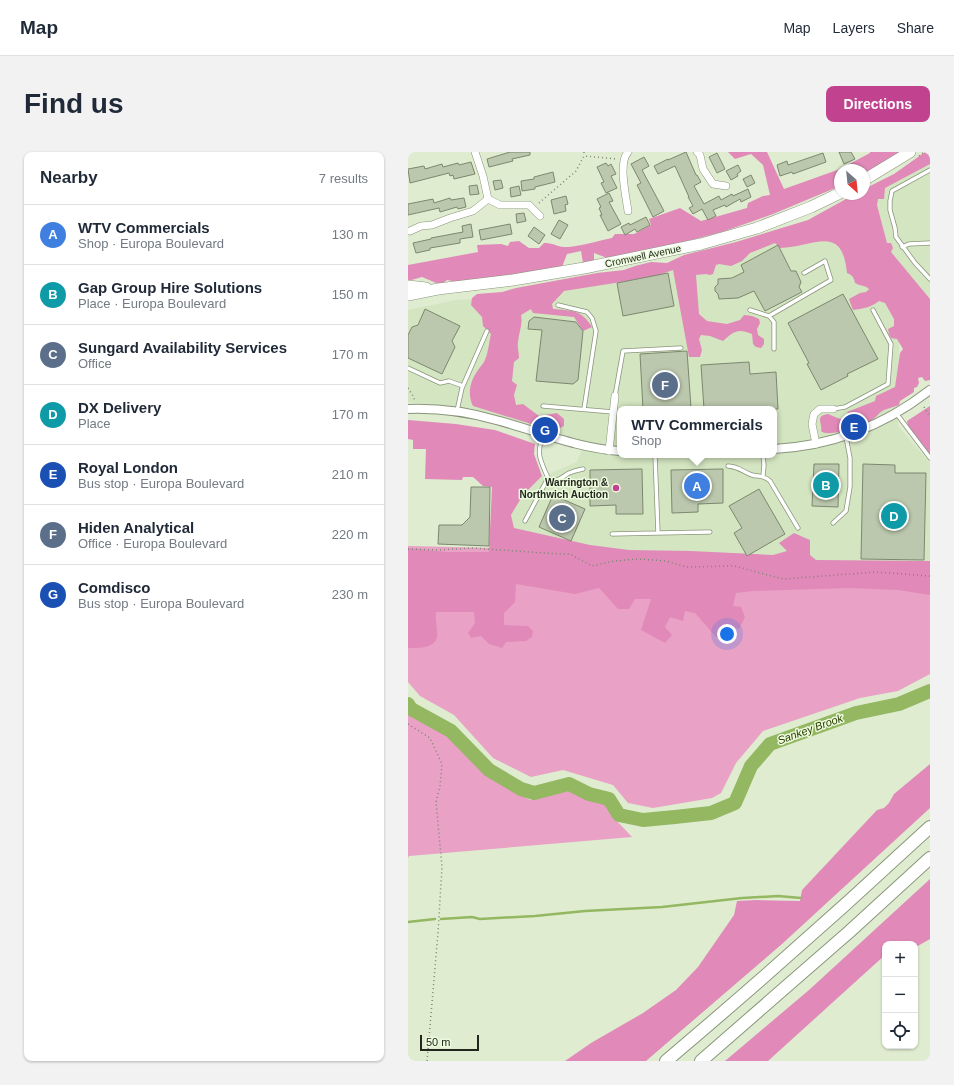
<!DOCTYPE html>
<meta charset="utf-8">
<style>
body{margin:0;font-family:Helvetica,sans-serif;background:#f2f2f3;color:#1f2937}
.controls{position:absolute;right:12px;bottom:12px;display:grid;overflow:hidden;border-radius:8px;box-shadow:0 1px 3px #0004}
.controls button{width:36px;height:36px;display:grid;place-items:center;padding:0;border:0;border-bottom:1px solid #e0e1e3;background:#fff;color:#1f2937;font:20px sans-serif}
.compass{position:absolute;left:426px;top:12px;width:36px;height:36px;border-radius:50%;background:#fff;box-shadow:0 1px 3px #0004;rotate:153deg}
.scale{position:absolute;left:12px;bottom:10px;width:59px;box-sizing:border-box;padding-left:4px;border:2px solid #22271d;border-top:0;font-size:11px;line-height:14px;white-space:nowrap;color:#22271d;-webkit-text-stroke:3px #ecfadd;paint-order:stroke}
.you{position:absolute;left:319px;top:482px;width:14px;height:14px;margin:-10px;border:3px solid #fff;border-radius:50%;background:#1a73e8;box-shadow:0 0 0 6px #1a73e833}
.badge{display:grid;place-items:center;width:26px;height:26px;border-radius:50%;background:#c1428e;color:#fff;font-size:13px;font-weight:700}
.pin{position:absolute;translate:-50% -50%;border:2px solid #fff;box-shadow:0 1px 4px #0006}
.popup{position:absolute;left:209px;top:254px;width:160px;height:52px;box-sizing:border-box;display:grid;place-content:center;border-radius:8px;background:#fff;filter:drop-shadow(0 1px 3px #0005);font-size:13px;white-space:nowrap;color:#747a83}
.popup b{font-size:15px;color:#1f2937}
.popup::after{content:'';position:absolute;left:50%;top:100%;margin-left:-8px;border:8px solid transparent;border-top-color:#fff}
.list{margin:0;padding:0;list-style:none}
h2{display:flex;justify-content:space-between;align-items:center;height:52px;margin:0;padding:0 16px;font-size:17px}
h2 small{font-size:13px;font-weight:400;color:#747a83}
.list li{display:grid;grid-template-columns:26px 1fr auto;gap:12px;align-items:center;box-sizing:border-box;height:60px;padding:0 16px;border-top:1px solid #e0e1e3}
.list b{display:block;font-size:15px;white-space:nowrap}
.list p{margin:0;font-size:13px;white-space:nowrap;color:#747a83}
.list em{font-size:13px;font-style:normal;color:#747a83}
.icon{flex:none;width:22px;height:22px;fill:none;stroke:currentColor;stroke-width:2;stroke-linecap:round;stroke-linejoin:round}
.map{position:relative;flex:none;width:522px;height:909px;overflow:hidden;border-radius:8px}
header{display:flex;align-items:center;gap:24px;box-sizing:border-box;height:56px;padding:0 20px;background:#fff;border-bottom:1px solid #e0e1e3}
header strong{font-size:19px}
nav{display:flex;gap:22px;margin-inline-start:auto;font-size:14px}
.intro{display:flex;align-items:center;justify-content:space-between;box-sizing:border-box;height:96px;padding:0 24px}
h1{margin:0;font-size:28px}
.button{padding:10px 18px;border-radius:8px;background:#c1428e;color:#fff;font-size:14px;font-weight:700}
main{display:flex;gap:24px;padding:0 24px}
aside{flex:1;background:#fff;border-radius:8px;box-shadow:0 1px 3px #0004}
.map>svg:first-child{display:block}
.built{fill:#d4e5c1;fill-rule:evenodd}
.green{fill:#e9a1c6}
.forest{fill:#e18ab9}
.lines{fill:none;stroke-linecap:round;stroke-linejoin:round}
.stream{stroke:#94b762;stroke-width:2.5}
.river{stroke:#94b762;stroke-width:14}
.building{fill:#bbc8ad;stroke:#7c886e}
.service-casing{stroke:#89957b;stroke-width:5}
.minor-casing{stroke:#89957b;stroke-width:8}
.tertiary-casing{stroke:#89957b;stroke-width:10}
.primary-casing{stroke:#89957b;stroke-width:12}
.motorway-casing{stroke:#89957b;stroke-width:14}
.path{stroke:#7d8673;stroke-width:1.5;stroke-dasharray:1 3;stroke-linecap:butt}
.service{stroke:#fff;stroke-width:3.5}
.minor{stroke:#fff;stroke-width:7}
.tertiary{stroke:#fff;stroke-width:8}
.primary{stroke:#fff;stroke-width:11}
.motorway{stroke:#fff;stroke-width:12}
.poi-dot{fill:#c1428e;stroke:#ecfadd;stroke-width:1.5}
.labels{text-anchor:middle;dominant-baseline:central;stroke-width:3;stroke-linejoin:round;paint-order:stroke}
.street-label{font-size:10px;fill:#22271d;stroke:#ecfadd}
.poi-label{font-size:10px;font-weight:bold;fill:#22271d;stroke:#ecfadd;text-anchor:end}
.water-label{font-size:11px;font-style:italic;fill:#2c4100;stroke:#ecfadd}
</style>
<header>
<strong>Map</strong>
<nav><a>Map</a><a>Layers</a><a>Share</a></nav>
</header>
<div class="intro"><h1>Find us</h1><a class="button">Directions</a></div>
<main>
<aside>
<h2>Nearby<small>7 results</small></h2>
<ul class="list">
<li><span class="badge" style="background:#3f7fe0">A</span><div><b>WTV Commercials</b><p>Shop · Europa Boulevard</p></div><em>130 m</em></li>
<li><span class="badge" style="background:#0f9aa8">B</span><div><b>Gap Group Hire Solutions</b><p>Place · Europa Boulevard</p></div><em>150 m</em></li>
<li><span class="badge" style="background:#5c6f8a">C</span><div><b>Sungard Availability Services</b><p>Office</p></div><em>170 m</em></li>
<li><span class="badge" style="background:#0f9aa8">D</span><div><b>DX Delivery</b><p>Place</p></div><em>170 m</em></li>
<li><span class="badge" style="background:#1a4fb4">E</span><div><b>Royal London</b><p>Bus stop · Europa Boulevard</p></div><em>210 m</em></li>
<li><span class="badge" style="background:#5c6f8a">F</span><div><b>Hiden Analytical</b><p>Office · Europa Boulevard</p></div><em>220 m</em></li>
<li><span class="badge" style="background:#1a4fb4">G</span><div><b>Comdisco</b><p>Bus stop · Europa Boulevard</p></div><em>230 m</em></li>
</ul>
</aside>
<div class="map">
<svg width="522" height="909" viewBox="0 0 522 909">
<rect width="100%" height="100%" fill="#dfecd0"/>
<path class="built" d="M522,0v155l-52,-62 -7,-56z
M419,79l73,91 -2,66v38l32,37v103l-318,-11 -95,-13 -6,-27 12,-20 18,-18 36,-15 8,-21 -111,-32 -66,-7v-92l48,-10 59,-4 177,-30 86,-29zM212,257h154v46h-154z"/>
<path class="green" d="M0,394l87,2 315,22 120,-1v105l-32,17 -38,7 -97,33 -27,32 -15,30 -9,5 -59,10 -25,-5 -15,-18 -50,-15 -32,7 -38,-19 -39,-43 -34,-19 -12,-14z
M0,561l42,24 35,38 45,25 39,-9 38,14 9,15 16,17 -223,19 -1,2z"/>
<path class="forest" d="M320,0h39l17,37 56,-20 30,-16v-1h30l-36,22v-4h-24v16l-67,28 -51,18 -93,24 -19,3 -16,-6v10h-11l-2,-12 -14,3 -5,13 -100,16 -15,-3 -6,5 -19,-8 -14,4v-16l70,-13 -1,-7 24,-1 7,2 2,-4 9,-1 10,7h10l5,-5c8,-1 15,5 24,4 14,-1 29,-6 44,-9l3,-4h19l17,-9 -2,-6 31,-11 21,13 46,-13 1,-5 15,-7 7,-1 -7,-30 -12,-11 -16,5z
M517,0h5v12l-45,24 -1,11h-6l-1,6 10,38h4l2,5 -2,4 39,47v81l-5,1 -3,-4 -4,1 1,5 -2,4 -3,1v4l-14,9 -1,4c-5,2 -10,3 -15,5 -7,4 -7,7 -12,10 -8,6 -44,18 -51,11 2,-8 -7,-15 7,-17 8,3 14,8 22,3l-3,-5 28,-11 1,-5 19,-9 5,-34 3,-4 -6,-10 -6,-1 -2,-4 -1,-5 6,-3v-7l-9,-16 -6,-2c-7,6 -17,8 -26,9l-4,-11 11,-6 6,-1 3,-3c-4,-4 -9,-3 -14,-6 -1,-6 -3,-8 -8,-10 -5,-51 -34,-25 -67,-25l-5,-5 -25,10 -8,8 -11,5 -12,-2 -3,1 -3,9 -3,1 -4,-1 -10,1 3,39 8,7 20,3 13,-4 4,-5 8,1 7,3 1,4 -3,6 1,6 6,4v5l-3,4 -5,-1 -3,-3 -1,-10c-14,-6 -18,-3 -29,7l-13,-5 -9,-1 -2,4 3,11 -2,7h-11l-16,-87 -20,7 -89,14 -12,13 1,5c19,2 28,0 39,18l-9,4 -9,-14 -41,-4 -2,-4 -10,6c2,9 -2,17 -3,27 -1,5 1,10 1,16l-5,4 -2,19 5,4 -3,10 2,10 7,-1 16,12 18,-3 7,6v7l-10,5 -81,-25c-6,-12 -3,-25 5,-36 2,-3 4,-5 6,-8 4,-7 5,-20 7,-28l-8,-8 -1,-9 -11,-12 1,-7 5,-4 25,-2 14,-4 81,-15 27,-3 11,-4 16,-4 16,1 17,-8 52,-13 72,-22 47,-26h9v-5l30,-15z
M522,254v49l-22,-29 -1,-5z
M0,268l48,4 39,6 40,14 -1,10 8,22 -19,19 -12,20 3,13 76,17 39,5 62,1 82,4 14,-4 -8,-8 15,-10 16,7v15l6,5 114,1v34l-32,-5 -49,-2 -96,3 -17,2 -3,13 8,1 4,10 -6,12 -16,-4 -6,13 -22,-25 -10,-2 -2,10 -13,-4 -5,10 7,8 -7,8 -24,-13 10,-31h-16l-6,10h-11l-19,-21 -24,6 -59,-10 -1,18 -11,11v12l24,1 5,5 -1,6 -6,4 -20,1 -4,6 -13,-4 -8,-8 -10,2 -3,-5 7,-10 -1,-11h-38c-1,7 2,20 1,26 -4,11 -20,10 -29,10v-100l38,4h43l3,-65 -9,-1 -10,-9h-10l-1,3 -37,-1 1,-30h-13v-9l-5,-1z
M522,612v44l-148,136 -136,117h-81l26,-18 52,-30 33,-23 22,-23 36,-52 3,-14 19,-1 44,1 2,-11 75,-80 7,-2 5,-5 5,-9z
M522,727v60l-14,8 -1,-3h-5l-4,-2 -4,2h-17v11l-117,106h-43l84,-71z"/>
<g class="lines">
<path class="stream" d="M33,767l31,-2 8,2 55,-3 50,-5 77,-4 80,-9 36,-2 23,2
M0,770l27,-3"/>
<path class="river" d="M0,552l3,5 40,22 38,39 32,19 13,4 35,-9 20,10 20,5 10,16 24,5 32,-3 36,-4 24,-10 16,-37 19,-22 86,-31 43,-9 31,-13"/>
</g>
<path class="building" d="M102,0h20v3l-18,4 1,2 -24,6 -2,-8z
M278,0l10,23h1l4,7 -7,4 10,18 15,-8 2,4 11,-6 1,2 15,-7 3,8 -10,5 -1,-3 -14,8 -1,-2 -12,5 3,6 -8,4 -6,-11 -9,5 -4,-6 4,-2 -5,-9h1l-14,-31 -17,8 -4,-8 14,-7v1z
M431,0h12l4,7 -11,5z
M309,1l8,16 -8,4 -8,-16z
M415,1l3,9 -33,12 -1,-2 -12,4 -3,-11 10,-4 1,4z
M236,5l5,9 -7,4 22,41 -11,6 -16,-32 4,-2 -10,-19z
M63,10l4,12 -21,5 -1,-4 -3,1 -1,-3 -39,10 -2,-14 16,-3 1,3 17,-5 1,3 15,-4 1,2z
M198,11l2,3 3,-2 5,10 -5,2 6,12 -11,5 -5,-10 3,-1 -7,-15z
M330,13l3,6 -4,3 1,2 -7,4 -5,-9z
M145,20l2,10 -20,5v2l-13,2 -1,-10 13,-2v-2z
M343,23l4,8 -8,4 -4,-8z
M93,28l2,8 -8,2 -2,-9z
M69,33l2,9 -9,1 -1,-9z
M111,34l2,9 -10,2 -1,-9z
M201,41l4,8 -4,1 12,22 -13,7 -8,-16h2l-3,-7 2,-1 -4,-8z
M158,44l2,8 -3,1 1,6 -12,3 -3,-14z
M42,46l1,2 13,-2 2,9 -8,2 -1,-2 -17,5 -1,-4 -31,7v-11l25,-5 1,4z
M116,61l2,8 -9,2 -1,-9z
M238,65l4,8 -13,7 -2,-3 -10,6 -4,-8 8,-4 1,2z
M151,68l9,5 -8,14 -9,-5z
M63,72l2,13 -13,2v4l-30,5v2l-14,3 -3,-10 18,-4v-1l32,-6 -1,-6z
M102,72l2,10 -31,6 -2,-10z
M126,75l11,8 -6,9 -11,-8z
M370,93l13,26h5l5,11 -2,5 3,5 -37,19 -11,-20 -16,7 -19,1 -1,-5 -3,-3v-4l3,-3v-5l14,-1 12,-6 -3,-7z
M260,121l6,33 -51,10 -6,-33z
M435,142l35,65 -31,15 1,2 -27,14 -14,-26 2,-1 -21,-40z
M17,157l35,17 -8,15 3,6 -13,27 -34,-16v-23l4,-8 6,-2z
M126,165l42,5 7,9 -5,49 -5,4 -37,-3 6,-51 -14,-1 1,-8z
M279,199l4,57 -48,1 -3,-55z
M341,210l1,12 26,-2 2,37h-74l-3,-44z
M406,312h25l-1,43 -26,-1z
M455,312l32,1v8h31l-2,87 -63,-1z
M234,317l1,45h-27v-9l-26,1v-36z
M315,317v34l-25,1v8l-26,1 -1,-43z
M63,335h19l-1,59 -51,-2 1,-19h23l8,-8z
M351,337l26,45 -38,22 -13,-23 8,-5 -13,-22z
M145,343l32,14 -14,32 -32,-14z"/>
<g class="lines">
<g class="service-casing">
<path id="service" d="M522,18l-38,21 -2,10v9l5,18 1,9 19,26 15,16
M494,95l7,-3 21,-1
M150,153l29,7 5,6 4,13 -12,78
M342,158l19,6 5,6v27
M361,164l62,-36 -6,-19 -21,12
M0,216l32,15 9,-2 14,5
M207,244l8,-45 58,-3
M135,254l70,6
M425,257l12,-2 43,-23 3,-40 -18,-34
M49,259l5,-23 25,-57
M488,261l34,45
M247,303l3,78 52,-1
M320,314c13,1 14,6 24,9 7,2 12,0 18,6l28,47
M355,324l1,-11 -1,-10
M140,326c8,6 14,-1 21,-5 5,-2 9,-3 14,-4
M117,369l23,-43c-8,-19 -12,-23 -5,-43
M425,371l13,-12 4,-24v-29l-4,-21
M204,382l46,-1"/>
</g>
<g class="minor-casing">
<path id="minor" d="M67,0l8,24 5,23
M220,0c-10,11 -2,44 0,59
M289,0l3,3 3,14 10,15 13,2
M2,79l11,-5 11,-1 18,-7 23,-7 15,-12 12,6h29l11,11
M408,292l-4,-20 2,-10 6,-5h13
M201,299l6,-55"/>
</g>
<g class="tertiary-casing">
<path id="tertiary" d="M0,257c29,-1 60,3 88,11 42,11 80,28 124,31
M366,297c58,-3 110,-23 156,-59"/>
</g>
<g class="primary-casing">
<path id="primary" d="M456,28l46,-28
M0,134l18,2
M0,143l30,-6 75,-9 71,-12 117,-24 56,-16 54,-21 29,-14"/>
</g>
<g class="motorway-casing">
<path id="motorway" d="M258,909c90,-76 178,-154 264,-234
M293,909l148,-129 81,-74"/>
</g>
<path class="path" d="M176,0v4
M511,4l5,-4
M440,45l7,-3
M131,51l37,-32 8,-15 34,3
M0,236l5,8 2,5
M516,255l6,10
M0,397l30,1 34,-2 87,6h11l22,12 22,-5 24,-2 28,2 21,6 47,-1 49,13 93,-7 54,4
M0,572l22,14 12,26 -2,22 -4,16 6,65 -4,66 -11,128"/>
<use href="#service" class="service"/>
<use href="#minor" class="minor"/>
<use href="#tertiary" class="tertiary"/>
<use href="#primary" class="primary"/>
<use href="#motorway" class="motorway"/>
</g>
<circle class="poi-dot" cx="208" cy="336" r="4"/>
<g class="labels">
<g class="street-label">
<text transform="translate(235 104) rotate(-12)">Cromwell Avenue</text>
</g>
<g class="poi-label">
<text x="200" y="330">Warrington &amp;<tspan x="200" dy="12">Northwich Auction</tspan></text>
</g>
<g class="water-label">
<text transform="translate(402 577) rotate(-20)">Sankey Brook</text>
</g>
</g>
</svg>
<div class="controls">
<button>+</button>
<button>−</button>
<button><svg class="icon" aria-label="locate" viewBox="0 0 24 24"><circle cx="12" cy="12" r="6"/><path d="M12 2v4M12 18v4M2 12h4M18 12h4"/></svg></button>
</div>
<svg class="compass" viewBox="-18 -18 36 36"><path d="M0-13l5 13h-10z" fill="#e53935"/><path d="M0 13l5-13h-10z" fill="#747a83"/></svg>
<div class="scale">50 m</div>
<div class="you"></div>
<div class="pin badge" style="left:289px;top:334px;background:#3f7fe0">A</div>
<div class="popup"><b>WTV Commercials</b>Shop</div>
<div class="pin badge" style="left:418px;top:333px;background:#0f9aa8">B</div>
<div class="pin badge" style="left:154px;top:366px;background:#5c6f8a">C</div>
<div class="pin badge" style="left:486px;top:364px;background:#0f9aa8">D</div>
<div class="pin badge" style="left:446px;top:275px;background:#1a4fb4">E</div>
<div class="pin badge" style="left:257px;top:233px;background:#5c6f8a">F</div>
<div class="pin badge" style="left:137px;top:278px;background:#1a4fb4">G</div>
</div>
</main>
